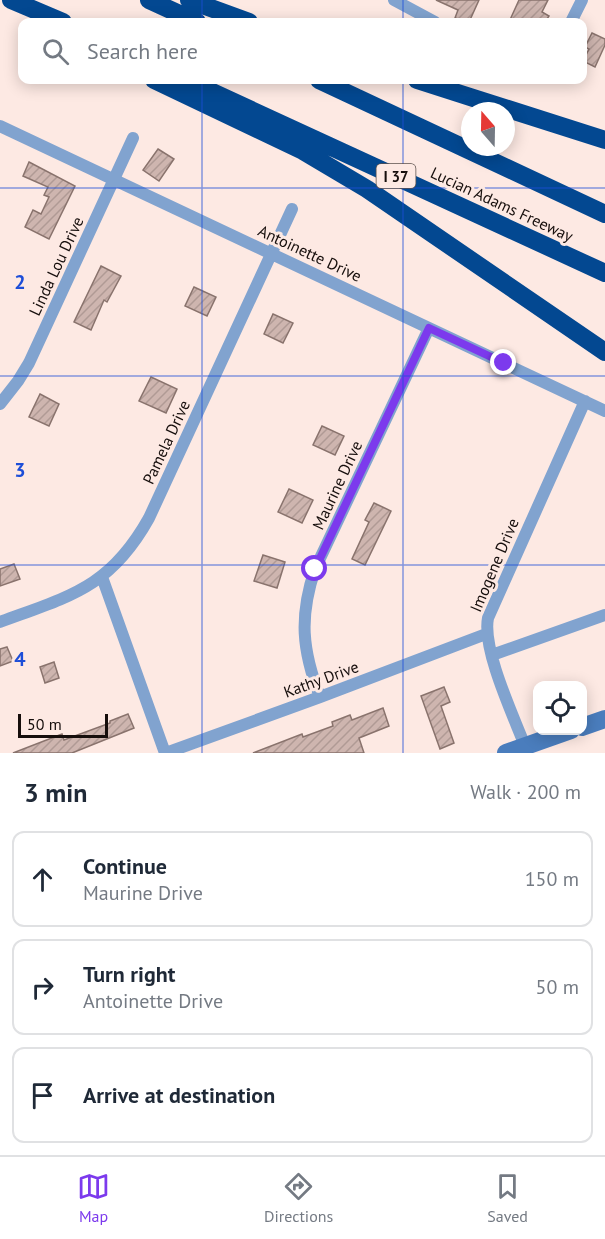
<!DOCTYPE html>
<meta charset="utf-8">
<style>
body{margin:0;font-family:"PT Sans",sans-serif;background:#f2f2f3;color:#1f2937}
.controls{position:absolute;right:18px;bottom:18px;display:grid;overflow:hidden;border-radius:12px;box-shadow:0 3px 15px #0003}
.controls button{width:54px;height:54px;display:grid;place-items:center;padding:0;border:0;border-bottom:2px solid #e0e1e3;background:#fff;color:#1f2937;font:30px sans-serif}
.compass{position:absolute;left:461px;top:102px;width:54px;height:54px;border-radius:50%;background:#fff;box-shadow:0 3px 15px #0003;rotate:340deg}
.scale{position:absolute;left:18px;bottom:15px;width:90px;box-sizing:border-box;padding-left:6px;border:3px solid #160e0c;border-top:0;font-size:16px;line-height:21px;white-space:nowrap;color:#160e0c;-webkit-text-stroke:4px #fde9e3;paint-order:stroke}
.stop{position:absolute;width:18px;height:18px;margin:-14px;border:4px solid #7c3aed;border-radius:50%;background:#fff}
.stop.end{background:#7c3aed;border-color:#fff;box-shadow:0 2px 6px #0008}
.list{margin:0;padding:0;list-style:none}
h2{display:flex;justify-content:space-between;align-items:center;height:78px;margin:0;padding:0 24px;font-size:26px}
h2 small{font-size:20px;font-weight:400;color:#747a83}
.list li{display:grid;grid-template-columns:39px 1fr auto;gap:18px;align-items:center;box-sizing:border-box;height:96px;margin:0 12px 12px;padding:0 12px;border:2px solid #e0e1e3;border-radius:12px}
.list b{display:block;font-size:22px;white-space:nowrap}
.list p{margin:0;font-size:20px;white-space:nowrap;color:#747a83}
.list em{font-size:20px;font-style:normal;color:#747a83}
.icon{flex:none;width:33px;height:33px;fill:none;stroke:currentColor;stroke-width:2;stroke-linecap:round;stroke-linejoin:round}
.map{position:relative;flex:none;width:605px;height:753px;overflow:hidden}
.search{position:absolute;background:#fff;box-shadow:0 3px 15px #0003;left:18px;right:18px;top:18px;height:66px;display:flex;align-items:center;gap:15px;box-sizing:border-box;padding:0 21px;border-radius:12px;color:#747a83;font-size:22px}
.sheet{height:402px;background:#fff}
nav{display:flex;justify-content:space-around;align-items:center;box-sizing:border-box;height:84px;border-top:2px solid #e0e1e3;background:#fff;font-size:16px;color:#747a83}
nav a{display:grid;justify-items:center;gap:3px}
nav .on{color:#7c3aed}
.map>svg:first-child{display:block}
.building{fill:url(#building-hatch);stroke:#89736d;stroke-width:1.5}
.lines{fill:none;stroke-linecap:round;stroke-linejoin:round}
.street{stroke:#81a3cf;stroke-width:12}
.secondary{stroke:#4a7dbd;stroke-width:18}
.highway{stroke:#034891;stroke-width:18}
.route{stroke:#7c3aed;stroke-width:8}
.grid{fill:none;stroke:#1d4ed8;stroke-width:1.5;stroke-opacity:0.55}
.labels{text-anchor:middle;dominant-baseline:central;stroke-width:6;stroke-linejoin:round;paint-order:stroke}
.shield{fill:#fde9e3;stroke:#5b504c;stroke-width:1.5}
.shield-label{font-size:15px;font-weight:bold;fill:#160e0c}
.street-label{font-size:16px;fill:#160e0c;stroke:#fde9e3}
.grid-label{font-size:20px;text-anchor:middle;font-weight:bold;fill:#1d4ed8;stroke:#fde9e3;stroke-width:6;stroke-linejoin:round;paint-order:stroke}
</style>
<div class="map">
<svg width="605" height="753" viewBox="0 0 605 753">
<defs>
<pattern id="building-hatch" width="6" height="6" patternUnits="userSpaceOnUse" patternTransform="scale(1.5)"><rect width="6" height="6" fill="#ceb5af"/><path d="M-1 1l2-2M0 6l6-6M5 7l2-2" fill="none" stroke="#b09a95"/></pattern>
</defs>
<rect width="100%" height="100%" fill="#fde9e3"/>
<path class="building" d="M436,0h43l-10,22 -14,-4 3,-8z
M519,0h29l-6,12 7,4 -4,6h-36z
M592,33l13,6v6l-10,22 -12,-6 6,-12 -4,-2z
M158,149l16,10 -15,22 -16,-11z
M29,162l46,24 -26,53 -24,-12 8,-17 8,4 8,-17 -5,-2 4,-8 -25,-11z
M101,266l20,10 -14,26 -3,-2 -13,30 -17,-8z
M194,287l22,10 -9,19 -22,-10z
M273,314l20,9 -10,20 -19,-9z
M151,377l26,12 -11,24 -27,-12z
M40,394l19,10 -10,22 -20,-9z
M322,426l22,10 -9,19 -22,-10z
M289,489l24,11 -11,23 -24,-11z
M374,503l17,8 -26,54 -13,-6 17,-37 -4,-2z
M263,555l22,7 -8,26 -23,-7z
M14,564l6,15 -20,7v-17z
M7,647l6,14 -13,5v-17z
M54,662l5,16 -14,5 -5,-16z
M444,687l6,15 -9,4 13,37 -14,6 -19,-53z
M383,708l6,18 -30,12 5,15h-111l49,-19 1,3 30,-11 -1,-4 18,-7 2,5z
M128,714l6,14 -62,25h-59l49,-19 2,6 46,-17v-2z"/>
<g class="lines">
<path class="street" d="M394,0l41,22
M571,22l11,-22
M0,126l605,285
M0,404l18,-23 11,-18 104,-225
M102,577l63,176
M0,622c70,-26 110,-34 149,-104l143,-309
M492,655l113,-40
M320,697c-18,-47 -21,-80 -5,-128l114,-241
M525,746c-12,-31 -43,-97 -37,-128l97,-217
M166,753l154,-56 166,-63"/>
<path class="secondary" d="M582,727l23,-8
M506,753l65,-23"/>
<path class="highway" d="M11,0l52,22
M149,0l48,22
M189,0l60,22
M154,80l149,71 64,38 238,163
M186,80l419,193
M319,80l286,134
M417,80l188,60"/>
</g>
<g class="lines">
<path class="route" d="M315,569l114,-241 75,35"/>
</g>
<path class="grid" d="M202,0v22M403,0v22M202,80v673M403,80v673M0,188h605M0,376h605M0,565h605"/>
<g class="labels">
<rect class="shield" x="376.5" y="164" width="39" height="24" rx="4.5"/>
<g class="shield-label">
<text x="396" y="176">I 37</text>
</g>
<g class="street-label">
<text transform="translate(502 204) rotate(25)">Lucian Adams Freeway</text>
<text transform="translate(310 253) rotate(25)">Antoinette Drive</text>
<text transform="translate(56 266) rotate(-65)">Linda Lou Drive</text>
<text transform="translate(166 442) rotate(-65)">Pamela Drive</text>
<text transform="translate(337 485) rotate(-65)">Maurine Drive</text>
<text transform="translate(494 565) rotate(-67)">Imogene Drive</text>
<text transform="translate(321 679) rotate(-20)">Kathy Drive</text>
</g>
</g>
<g class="grid-label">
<text x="20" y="289">2</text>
<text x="20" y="477">3</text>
<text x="20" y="666">4</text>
</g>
</svg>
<div class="controls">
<button><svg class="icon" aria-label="locate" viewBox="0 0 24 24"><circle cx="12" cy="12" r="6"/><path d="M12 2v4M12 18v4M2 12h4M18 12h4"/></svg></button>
</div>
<svg class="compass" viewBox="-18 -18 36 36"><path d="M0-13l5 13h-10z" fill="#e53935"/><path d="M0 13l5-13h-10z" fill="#747a83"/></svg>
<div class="scale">50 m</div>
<div class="stop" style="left:315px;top:569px"></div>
<div class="stop end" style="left:504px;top:363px"></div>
<div class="search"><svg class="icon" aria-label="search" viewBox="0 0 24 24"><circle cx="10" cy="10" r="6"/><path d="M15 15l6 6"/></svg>Search here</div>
</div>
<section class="sheet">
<h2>3 min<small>Walk · 200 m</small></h2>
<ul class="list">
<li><svg class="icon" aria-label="ahead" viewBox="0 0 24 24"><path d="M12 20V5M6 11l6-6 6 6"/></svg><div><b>Continue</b><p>Maurine Drive</p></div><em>150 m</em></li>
<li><svg class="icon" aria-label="right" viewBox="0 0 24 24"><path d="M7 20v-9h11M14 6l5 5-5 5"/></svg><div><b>Turn right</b><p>Antoinette Drive</p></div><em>50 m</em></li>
<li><svg class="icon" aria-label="arrive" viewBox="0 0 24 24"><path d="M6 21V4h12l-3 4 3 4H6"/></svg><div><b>Arrive at destination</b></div></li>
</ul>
</section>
<nav>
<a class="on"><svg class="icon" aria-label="map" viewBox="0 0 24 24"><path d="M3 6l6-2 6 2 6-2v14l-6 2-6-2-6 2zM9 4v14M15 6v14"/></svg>Map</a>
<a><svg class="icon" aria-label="directions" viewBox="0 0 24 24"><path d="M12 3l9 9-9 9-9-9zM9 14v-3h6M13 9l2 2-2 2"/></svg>Directions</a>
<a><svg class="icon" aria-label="saved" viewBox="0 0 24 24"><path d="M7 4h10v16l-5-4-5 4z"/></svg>Saved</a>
</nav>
